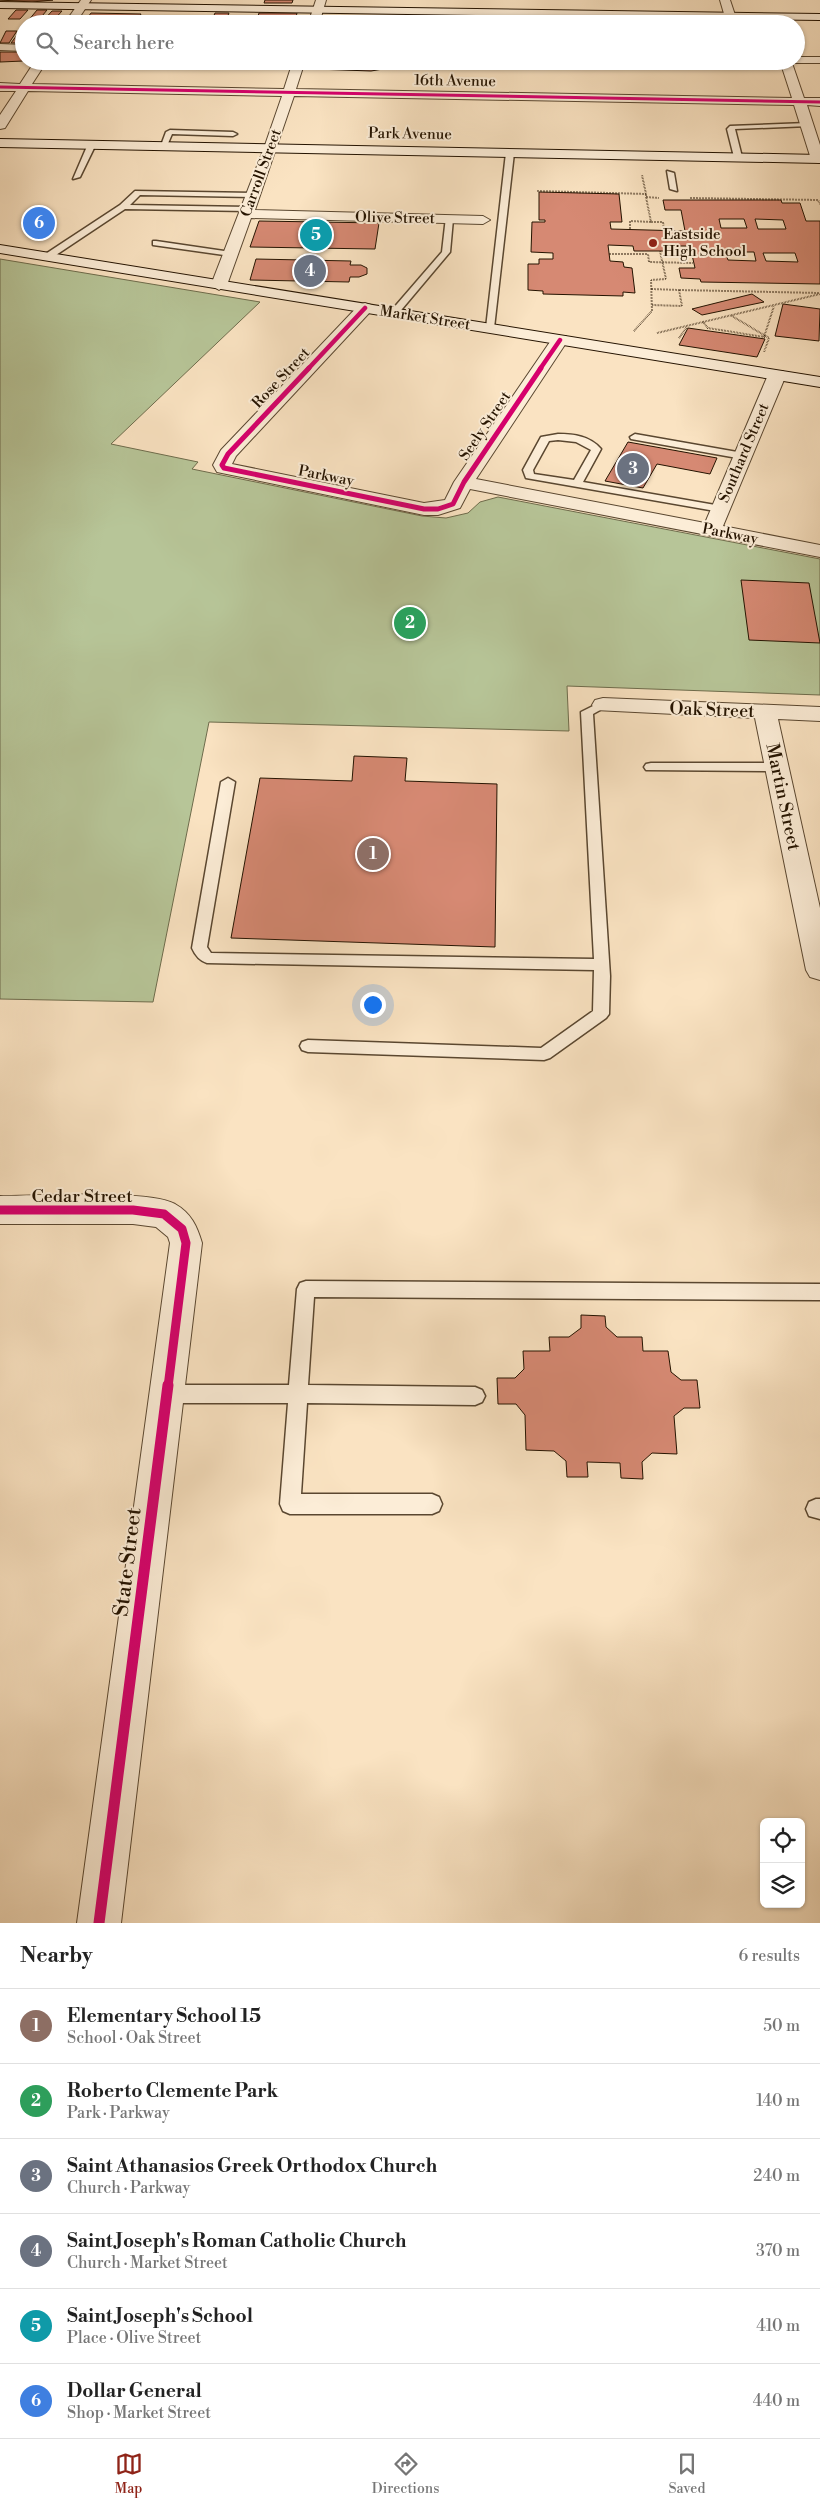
<!DOCTYPE html>
<meta charset="utf-8">
<style>
body{margin:0;font-family:"Libre Bodoni",serif;background:#f2f2f2;color:#222}
.controls{position:absolute;right:15px;bottom:15px;display:grid;overflow:hidden;border-radius:8px;box-shadow:0 1px 4px #0004}
.controls button{width:45px;height:45px;display:grid;place-items:center;padding:0;border:0;border-bottom:1px solid #e0e0e0;background:#fff;color:#222;font:25px sans-serif}
.you{position:absolute;left:372px;top:1004px;width:18px;height:18px;margin:-12px;border:4px solid #fff;border-radius:50%;background:#1a73e8;box-shadow:0 0 0 8px #1a73e833}
.badge{display:grid;place-items:center;width:32px;height:32px;border-radius:50%;background:#8f2418;color:#fff;font-size:16px;font-weight:700}
.pin{position:absolute;translate:-50% -50%;border:2px solid #fff;box-shadow:0 1px 5px #0006}
.list{margin:0;padding:0;list-style:none}
h2{display:flex;justify-content:space-between;align-items:center;height:65px;margin:0;padding:0 20px;font-size:21px}
h2 small{font-size:16px;font-weight:400;color:#767676}
.list li{display:grid;grid-template-columns:32px 1fr auto;gap:15px;align-items:center;box-sizing:border-box;height:75px;padding:0 20px;border-top:1px solid #e0e0e0}
.list b{display:block;font-size:19px;white-space:nowrap}
.list p{margin:0;font-size:16px;white-space:nowrap;color:#767676}
.list em{font-size:16px;font-style:normal;color:#767676}
.icon{flex:none;width:28px;height:28px;fill:none;stroke:currentColor;stroke-width:2;stroke-linecap:round;stroke-linejoin:round}
.map{position:relative;flex:none;width:820px;height:1923px;overflow:hidden}
.search{position:absolute;background:#fff;box-shadow:0 1px 4px #0004;left:15px;right:15px;top:15px;height:55px;display:flex;align-items:center;gap:12px;box-sizing:border-box;padding:0 18px;border-radius:28px;color:#767676;font-size:19px}
.sheet{height:515px;background:#fff}
nav{display:flex;justify-content:space-around;align-items:center;box-sizing:border-box;height:70px;border-top:1px solid #e0e0e0;background:#fff;font-size:14px;color:#767676}
nav a{display:grid;justify-items:center;gap:2px}
nav .on{color:#8f2418}
.map>svg:first-child{display:block}
.green{fill:#b7c598;stroke:#6e6c4c}
.building{fill:#d68973;stroke:#241300;fill-rule:evenodd}
.lines{fill:none;stroke-linecap:round;stroke-linejoin:round}
.lane-casing{stroke:#5a4730;stroke-width:3}
.street-casing{stroke:#5a4730;stroke-width:2}
.secondary-casing{stroke:#241300;stroke-width:2}
.path{stroke:#241300;stroke-width:2;stroke-dasharray:0.5 1;stroke-linecap:butt}
.lane{fill:#fcedd7;fill-rule:evenodd}
.street{fill:#fcedd7;fill-rule:evenodd}
.secondary{fill:#fcedd7;fill-rule:evenodd}
.cycleway-far4-casing{stroke:#fcedd7;stroke-width:4.5}
.cycleway-far3-casing{stroke:#fcedd7;stroke-width:6}
.cycleway-far2-casing{stroke:#fcedd7;stroke-width:7}
.cycleway-far1-casing{stroke:#fcedd7;stroke-width:12}
.cycleway-casing{stroke:#fcedd7;stroke-width:14}
.cycleway-far4{stroke:#d6006c;stroke-width:3}
.cycleway-far3{stroke:#d6006c;stroke-width:4.5}
.cycleway-far2{stroke:#d6006c;stroke-width:5}
.cycleway-far1{stroke:#d6006c;stroke-width:9}
.cycleway{stroke:#d6006c;stroke-width:11}
.poi-dot{fill:#8f2418;stroke:#fcedd7;stroke-width:2}
.labels{text-anchor:middle;dominant-baseline:central;stroke-width:4;stroke-linejoin:round;paint-order:stroke}
.far-street-label{font-size:15px;fill:#241300;stroke:#fcedd7}
.far-poi-label{font-size:15px;fill:#241300;stroke:#fcedd7;text-anchor:start}
.street-label{font-size:18px;fill:#241300;stroke:#fcedd7}
.near-street-label{font-size:21px;fill:#241300;stroke:#fcedd7}
</style>
<div class="map">
<svg width="820" height="1923" viewBox="0 0 820 1923">
<rect width="100%" height="100%" fill="#fae3c2"/>
<filter id="stains"><feTurbulence type="fractalNoise" baseFrequency=".004" numOctaves="4"/><feColorMatrix values="0 0 0 0 .2 0 0 0 0 .09 0 0 0 0 .02 0 0 0 .5 -.17"/></filter>
<radialGradient id="worn" r=".72"><stop offset=".6" stop-color="#630" stop-opacity="0"/><stop offset="1" stop-color="#630" stop-opacity=".3"/></radialGradient>
<path class="green" d="M0,259l260,43 -149,142 87,18 -6,7 230,47 24,2 22,-5 12,-11 18,-5 322,62v136l-253,-9 2,45 -360,-9 -56,280 -153,-3z"/>
<path class="building" d="M0,0h53l-21,2z
M265,0h28l-1,3h-28z
M16,10h12l-8,9h-12z
M37,10h10l-9,11h-10z
M52,11h10l-10,11h-10z
M91,13l50,1 -4,7h-52z
M215,13h14l-3,7h-14z
M259,13h38l-1,4 -38,-1z
M258,17h37l-2,4 -37,-1z
M6,31h11l-8,12h-9z
M20,31h4l-1,12h-12z
M0,52h24v9l-24,1z
M317,61h68l-2,8 -12,2 -56,-2z
M539,192l80,2 3,28h-12l1,7 74,2 -4,-21h-16l-2,-10h118l1,3h18l6,18h14v63l-119,-2 -1,-3 -19,-1 -2,-10h16l-5,-22h-21l1,5h-36l-1,-5 -25,-1 2,16 13,1 1,5 8,1 3,25 -12,-1v4l-80,-2v-3l-15,-1v-26h11v-5h14v-6l-22,-1 1,-30h13v-2h-6zM719,219h25l3,9h-26zM755,219l28,1 3,9h-28zM725,252h29l2,9 -28,-1zM763,253h32l3,9 -32,-1z
M259,221l120,2 -4,26 -125,-2z
M256,259l95,2 -1,4h11l6,3v6l-8,3h-9l-1,5 -99,-2z
M752,294l12,8 -62,13 -10,-6z
M783,304l37,5 -1,32 -44,-5z
M688,328l77,11 -8,18 -78,-12z
M628,442l89,16 -7,16 -53,-10 -14,24 -38,-7z
M741,580l68,3 11,60 -71,-3z
M354,756l53,2 -2,23 92,3 -2,163 -264,-9 29,-160 92,3z
M581,1315l24,1 1,11 11,10h25l1,14h25l3,21 10,8h16l3,28h-16l-10,8 3,38 -25,-1 -10,9 1,17 -22,-1 -1,-15 -33,-1 1,15h-21l-1,-16 -12,-10 -28,-1 -1,-35 -9,-11h-18l-1,-26h18l9,-9 -1,-18h27l-1,-14h20l12,-9z"/>
<g class="lines">
<g class="lane-casing">
<path id="lane" d="M807,123l2,3 -74,3 7,28 -4,2 -4,-2 -7,-28 3,-3z
M170,130l63,2 4,2 -4,2 -61,-2 -6,14h-6l6,-16z
M92,142l4,2 -16,33 -7,2 15,-35z
M510,151l4,2 -20,175 -4,3 -4,-3 20,-175z
M667,171l7,2 3,18 -7,-2z
M135,191l118,2 4,2 -4,2 -113,-2 -10,10 118,2 4,2 -4,2 -123,-2 -75,50h-6v-4l76,-50z
M446,217l7,2 -3,33 -53,63h-6v-4l51,-59z
M156,241l75,11 4,2 -4,2 -78,-11v-4z
M558,434c16,0 32,2 43,15l-18,33 138,24 5,3 -5,3 -195,-34 -3,-8 18,-33zM558,440l18,2 15,8 -17,30 -40,-6 -1,-4 16,-29z
M635,434l108,19 5,3 -5,3 -112,-20 -1,-2z
M603,701l4,1 2,3 -16,9 17,262 -1,38 -3,4 -56,40 -6,2 -236,-8 -6,-2 -2,-4 2,-4 6,-2 233,8 52,-37 1,-41 -387,-7c-7,-2 -12,-8 -15,-15l29,-166 7,-4 7,4 -28,165 4,6 383,6 -13,-247z
M651,763h125l7,4 -7,4 -130,-1 -2,-3 2,-3z
M306,1281l514,3v16l-506,-3 -6,88 167,2 7,3 3,6 -3,6 -7,3 -168,-2 -6,91h131l7,3 3,7 -3,7 -7,3h-142l-7,-3 -3,-7 8,-101h-121l-7,-3 -3,-6 3,-6 7,-3h122l8,-96 3,-6z
M816,1499h4v20l-11,-3 -3,-7 3,-7z"/>
</g>
<g class="street-casing">
<path id="street" d="M81,0h10l-16,24h-11z
M316,0h10l-7,24h-11z
M720,0h10l8,24h-11z
M0,44l24,1v6l-24,-1z
M796,57h24v6h-28l12,35h16v8l-13,-1 13,40v18h-2l-7,-4 -17,-54 -500,-9 -39,114 228,6 7,4 -7,4 -232,-6 -24,67 -8,5 -8,-5 53,-137 18,-52 -254,-5 -23,37 -5,1v-14l16,-24h-16v-8l20,1 15,-23h12l-15,23 252,5 9,-28h12l-9,28 496,9 -12,-37h16z
M365,303l6,2 2,3 -2,3 -135,145 -4,8 192,39 21,-3 9,-18 100,-146h12l2,4 -92,139 229,44 63,-148 3,-4h12l3,4 -63,151 97,19v12l-350,-68 -10,19 -22,7h-14l-207,-43 -4,-7 8,-15 138,-145z
M603,698l217,9v14l-42,-2 42,189v72l-10,-3 -4,-7 -51,-252 -160,-8 -3,-5 3,-5z
M0,1196c37,0 146,-7 175,8 16,9 22,22 27,39l-81,680h-44l93,-680 -2,-6 -12,-10 -23,-3h-133z"/>
</g>
<g class="secondary-casing">
<path id="secondary" d="M0,2l820,12v6l-820,-12z
M0,139l820,16v8l-820,-16z
M0,245l820,132v10l-820,-134z"/>
</g>
<path class="path" d="M537,191l109,3 -4,-19
M646,194v3l13,1
M646,197l5,25h12l1,8
M690,198l128,2 2,4
M630,229v-8l21,1
M609,254h39l1,8 44,1
M651,289l28,1 3,16 -30,-1
M679,290l140,3
M732,316l37,22 -5,14
M703,322l5,6 56,9 10,-31
M634,331l18,-20 -1,-31 15,-1 -6,-28
M657,333l163,-39
M679,338l8,-11"/>
<use href="#lane" class="lane"/>
<use href="#street" class="street"/>
<use href="#secondary" class="secondary"/>
<g class="cycleway-far4-casing">
<path id="cycleway-far4" d="M0,87l820,15"/>
</g>
<g class="cycleway-far3-casing">
<path id="cycleway-far3" d="M308,369l57,-61
M540,369l20,-29"/>
</g>
<g class="cycleway-far2-casing">
<path id="cycleway-far2" d="M309,368l-81,86 -6,11 2,3 200,41h14l15,-5 11,-22 77,-114"/>
</g>
<g class="cycleway-far1-casing">
<path id="cycleway-far1" d="M0,1210h133l31,4 18,15 4,14 -18,144"/>
</g>
<g class="cycleway-casing">
<path id="cycleway" d="M99,1923l69,-538"/>
</g>
<use href="#cycleway-far4" class="cycleway-far4"/>
<use href="#cycleway-far3" class="cycleway-far3"/>
<use href="#cycleway-far2" class="cycleway-far2"/>
<use href="#cycleway-far1" class="cycleway-far1"/>
<use href="#cycleway" class="cycleway"/>
</g>
<circle class="poi-dot" cx="653" cy="243" r="5"/>
<g class="labels">
<g class="far-street-label">
<text transform="translate(455 81) rotate(1)">16th Avenue</text>
<text transform="translate(410 134) rotate(1)">Park Avenue</text>
<text transform="translate(261 173) rotate(-70)">Carroll Street</text>
<text transform="translate(395 218) rotate(1)">Olive Street</text>
<text transform="translate(425 318) rotate(9)">Market Street</text>
<text transform="translate(281 378) rotate(-47)">Rose Street</text>
<text transform="translate(485 426) rotate(-56)">Seely Street</text>
<text transform="translate(744 453) rotate(-67)">Southard Street</text>
<text transform="translate(326 476) rotate(11)">Parkway</text>
<text transform="translate(730 534) rotate(11)">Parkway</text>
</g>
<g class="far-poi-label">
<text x="663" y="234">Eastside<tspan x="663" dy="17">High School</tspan></text>
</g>
<g class="street-label">
<text transform="translate(712 710) rotate(2)">Oak Street</text>
<text transform="translate(783 797) rotate(78)">Martin Street</text>
<text x="82" y="1196">Cedar Street</text>
</g>
<g class="near-street-label">
<text transform="translate(128 1562) rotate(-83)">State Street</text>
</g>
</g>
<rect width="100%" height="100%" filter="url(#stains)"/>
<rect width="100%" height="100%" fill="url(#worn)"/>
</svg>
<div class="controls">
<button><svg class="icon" aria-label="locate" viewBox="0 0 24 24"><circle cx="12" cy="12" r="6"/><path d="M12 2v4M12 18v4M2 12h4M18 12h4"/></svg></button>
<button><svg class="icon" aria-label="layers" viewBox="0 0 24 24"><path d="M12 4l9 5-9 5-9-5zM3 14l9 5 9-5"/></svg></button>
</div>
<div class="you"></div>
<div class="pin badge" style="left:373px;top:854px;background:#8d6e63">1</div>
<div class="pin badge" style="left:410px;top:623px;background:#2e9e5b">2</div>
<div class="pin badge" style="left:633px;top:469px;background:#6b7280">3</div>
<div class="pin badge" style="left:310px;top:271px;background:#6b7280">4</div>
<div class="pin badge" style="left:316px;top:235px;background:#0f9aa8">5</div>
<div class="pin badge" style="left:39px;top:223px;background:#3f7fe0">6</div>
<div class="search"><svg class="icon" aria-label="search" viewBox="0 0 24 24"><circle cx="10" cy="10" r="6"/><path d="M15 15l6 6"/></svg>Search here</div>
</div>
<section class="sheet">
<h2>Nearby<small>6 results</small></h2>
<ul class="list">
<li><span class="badge" style="background:#8d6e63">1</span><div><b>Elementary School 15</b><p>School · Oak Street</p></div><em>50 m</em></li>
<li><span class="badge" style="background:#2e9e5b">2</span><div><b>Roberto Clemente Park</b><p>Park · Parkway</p></div><em>140 m</em></li>
<li><span class="badge" style="background:#6b7280">3</span><div><b>Saint Athanasios Greek Orthodox Church</b><p>Church · Parkway</p></div><em>240 m</em></li>
<li><span class="badge" style="background:#6b7280">4</span><div><b>Saint Joseph's Roman Catholic Church</b><p>Church · Market Street</p></div><em>370 m</em></li>
<li><span class="badge" style="background:#0f9aa8">5</span><div><b>Saint Joseph's School</b><p>Place · Olive Street</p></div><em>410 m</em></li>
<li><span class="badge" style="background:#3f7fe0">6</span><div><b>Dollar General</b><p>Shop · Market Street</p></div><em>440 m</em></li>
</ul>
</section>
<nav>
<a class="on"><svg class="icon" aria-label="map" viewBox="0 0 24 24"><path d="M3 6l6-2 6 2 6-2v14l-6 2-6-2-6 2zM9 4v14M15 6v14"/></svg>Map</a>
<a><svg class="icon" aria-label="directions" viewBox="0 0 24 24"><path d="M12 3l9 9-9 9-9-9zM9 14v-3h6M13 9l2 2-2 2"/></svg>Directions</a>
<a><svg class="icon" aria-label="saved" viewBox="0 0 24 24"><path d="M7 4h10v16l-5-4-5 4z"/></svg>Saved</a>
</nav>
